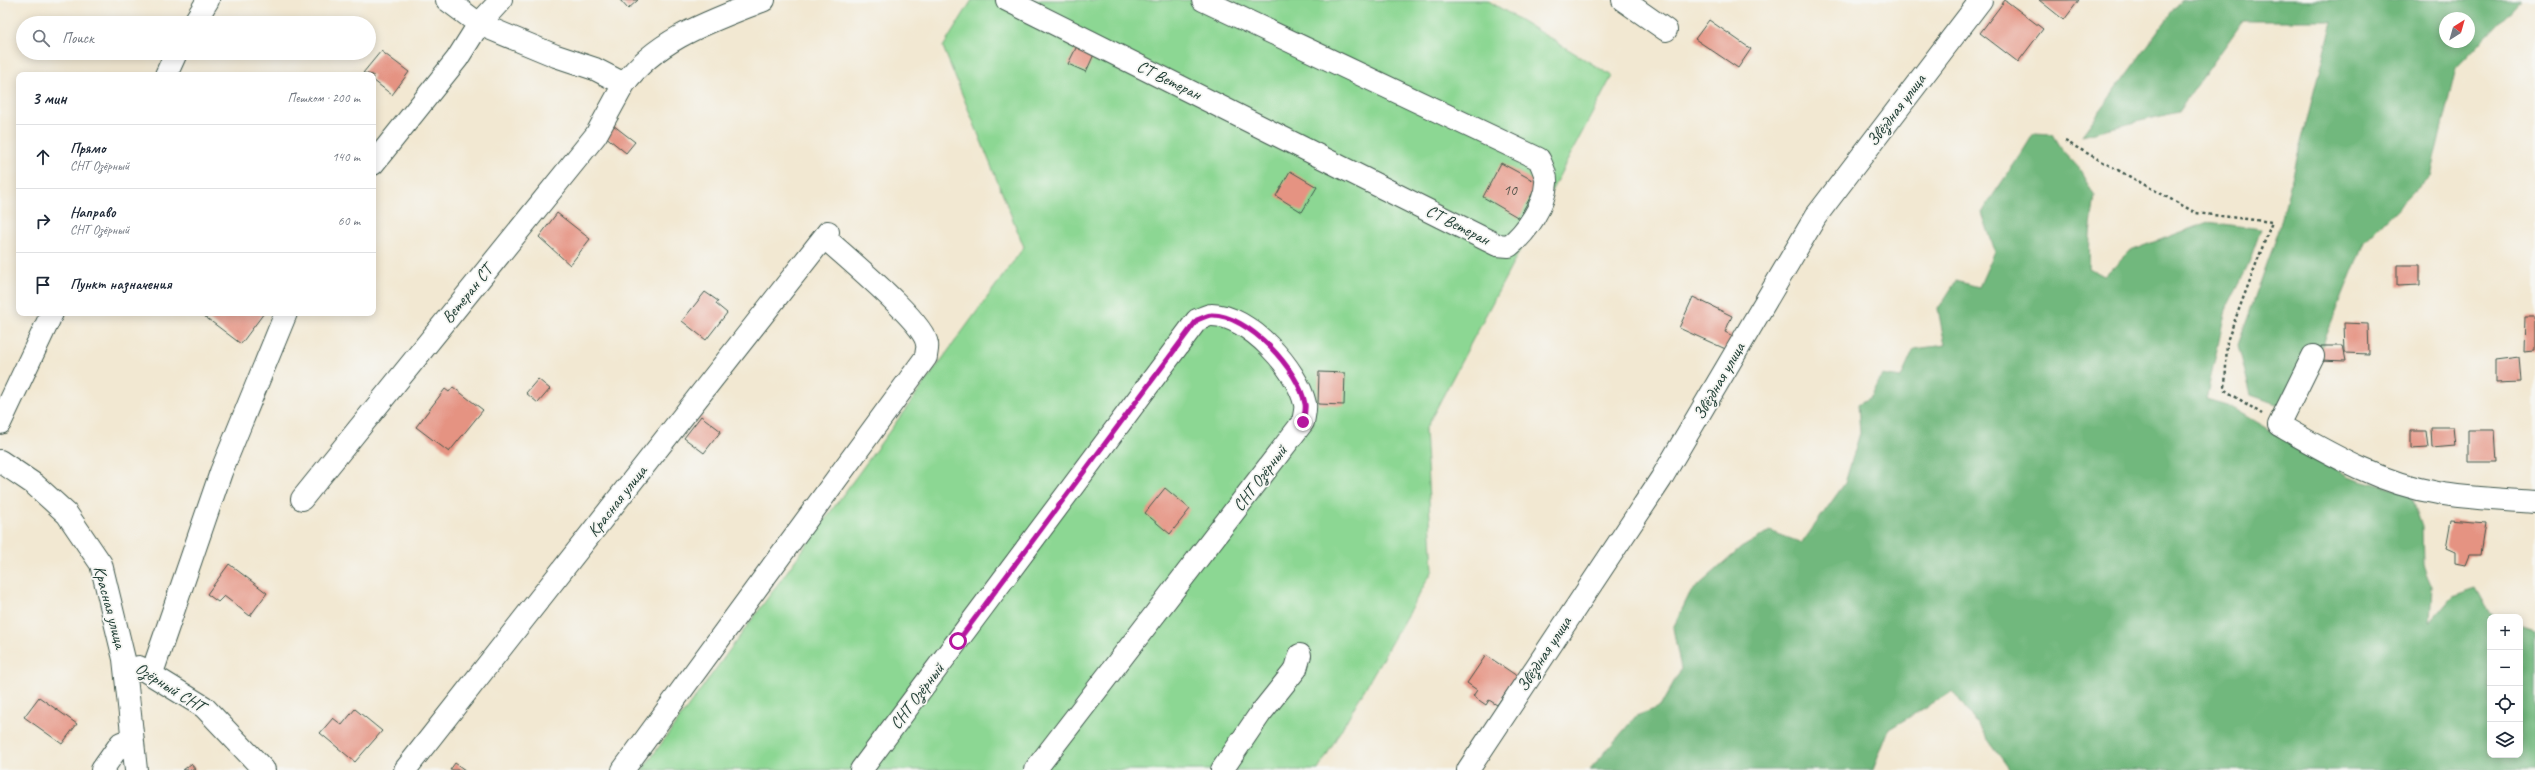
<!DOCTYPE html>
<html lang="ru">
<meta charset="utf-8">
<style>
body{margin:0;font-family:Caveat,sans-serif;background:#f6f6f7;color:#1f2937}
.controls{position:absolute;right:12px;bottom:12px;display:grid;overflow:hidden;border-radius:8px;box-shadow:0 2px 10px #0003}
.controls button{width:36px;height:36px;display:grid;place-items:center;padding:0;border:0;border-bottom:1px solid #e0e1e3;background:#fff;color:#1f2937;font:20px sans-serif}
.compass{position:absolute;left:2439px;top:12px;width:36px;height:36px;border-radius:50%;background:#fff;box-shadow:0 2px 10px #0003;rotate:37deg}
.stop{position:absolute;width:12px;height:12px;margin:-9px;border:3px solid #b5179e;border-radius:50%;background:#fff}
.stop.end{background:#b5179e;border-color:#fff;box-shadow:0 1px 4px #0008}
.list{margin:0;padding:0;list-style:none}
h2{display:flex;justify-content:space-between;align-items:center;height:52px;margin:0;padding:0 16px;font-size:17px}
h2 small{font-size:13px;font-weight:400;color:#747a83}
.list li{display:grid;grid-template-columns:26px 1fr auto;gap:12px;align-items:center;box-sizing:border-box;height:64px;padding:0 16px;border-top:1px solid #e0e1e3}
.list b{display:block;font-size:15px;white-space:nowrap}
.list p{margin:0;font-size:13px;white-space:nowrap;color:#747a83}
.list em{font-size:13px;font-style:normal;color:#747a83}
.icon{flex:none;width:22px;height:22px;fill:none;stroke:currentColor;stroke-width:2;stroke-linecap:round;stroke-linejoin:round}
.map{position:relative;flex:none;width:2535px;height:770px;overflow:hidden}
.search{position:absolute;background:#fff;box-shadow:0 2px 10px #0003;left:16px;top:16px;width:360px;height:44px;display:flex;align-items:center;gap:10px;box-sizing:border-box;padding:0 14px;border-radius:22px;color:#747a83;font-size:15px}
.panel{position:absolute;background:#fff;box-shadow:0 2px 10px #0003;left:16px;top:72px;width:360px;height:244px;border-radius:8px}
.map>svg:first-child{display:block}
.green{fill:#8cd793;stroke:#568a64}
.forest{fill:#71b87d;stroke:#487a58;fill-rule:evenodd}
.building{fill:#e59382}
.lines{fill:none;stroke-linecap:round;stroke-linejoin:round}
.minor-casing{stroke:#3f574c;stroke-width:24}
.path{stroke:#3f574c;stroke-width:2.5;stroke-dasharray:3 3;stroke-linecap:butt}
.minor{stroke:#fff;stroke-width:22}
.route{stroke:#b5179e;stroke-width:5}
.labels{text-anchor:middle;dominant-baseline:central;stroke-width:3.5;stroke-linejoin:round;paint-order:stroke}
.number-label{font-size:15px;fill:#505248}
.street-label{font-size:17px;fill:#1f3d34;stroke:#f6f6f2}
</style>
<div class="map">
<svg width="2535" height="770" viewBox="0 0 2535 770">
<rect width="100%" height="100%" fill="#f6f6f2"/>
<filter id="ink" filterUnits="userSpaceOnUse"><feTurbulence type="fractalNoise" baseFrequency=".025" numOctaves="2"/><feDisplacementMap in="SourceGraphic" scale="8" xChannelSelector="R" yChannelSelector="G"/><feConvolveMatrix kernelMatrix="1 2 1 2 8 2 1 2 1" color-interpolation-filters="sRGB"/></filter>
<filter id="wash" filterUnits="userSpaceOnUse"><feTurbulence type="fractalNoise" baseFrequency=".012" numOctaves="4" result="noise"/><feDisplacementMap in="SourceGraphic" scale="16" xChannelSelector="R" yChannelSelector="G"/><feGaussianBlur stdDeviation="0.9" result="paint"/><feColorMatrix in="noise" values="0 0 0 0 0 0 0 0 0 0 0 0 0 0 0 0 0 1.4 0 .05"/><feComposite in="paint" operator="in"/></filter>
<g filter="url(#wash)">
<rect width="100%" height="100%" fill="#f2e8d2"/>
<path class="green" d="M972,0h515l125,76 -187,354 8,140 -115,200h-676l382,-523 -81,-200z"/>
<path class="forest" d="M2181,0h340l-65,68 -26,108 -66,66 -68,169 -45,-16 -13,-50 40,-112 54,-212h-89l-65,91 -96,23zM2445,18h24v24h-24z
M2034,133l19,1 10,17 16,17 16,28 -5,38 -1,34 15,8 24,-24 80,-30 53,7 -14,39 -21,41 -20,90 21,6 120,71 64,18 11,32 1,40 9,21 -2,35 22,-26 24,-8 15,27 6,2h-7v138h30v-131l15,5v141h-525l-57,-79 -64,38 -16,41h-283l46,-54 24,-9 21,-38 -8,-41 17,-35 51,-45 29,-17 32,12 43,-60 15,-50 -2,-29 14,-8 10,-21 19,3 13,-29 31,-4 -7,-36 18,-28 23,6 16,-36 -13,-38c16,-28 36,-52 52,-80z"/>
<g id="blocks">
<path class="building" d="M620,0h18l-10,9z
M2005,0l38,29 -25,33 -38,-29z
M2039,0h40l-15,20z
M1709,20l42,29 -13,19 -43,-29z
M1079,42l17,8 -10,22 -18,-8z
M381,51l28,21 -17,23 -19,-15v-5l-10,-2z
M613,125l22,17 -9,11 -21,-17z
M1501,163l37,20 -19,35 -36,-21z
M1290,171l27,16 -15,25 -26,-16z
M557,213l33,26 -20,26 -31,-28z
M2397,265h23v20l-23,1z
M705,292l13,9 -2,3 11,9 -21,27 -24,-19z
M1693,297l39,19 -7,16 12,6 -7,13 -51,-23z
M200,313h64l-23,31z
M2525,317h10v33l-11,1z
M2344,323l24,1 1,30 -24,-1z
M2321,346h22l3,15 -26,-1z
M2519,357l2,25 -26,1v-23z
M1319,372l26,1 -1,32 -26,-1z
M538,379l12,10 -12,14 -12,-10z
M453,387l30,23 -34,42 -33,-25 29,-38 4,3z
M701,416l20,15 -17,22 -20,-15z
M2431,427h22l2,19 -23,2z
M2468,430h27l2,32h-29z
M2411,431h15l2,17 -17,1z
M1165,488l25,21 -20,25 -25,-21z
M2451,520l34,3 -5,32h-11l-4,10 -10,-2v-11l-9,-4z
M229,564l38,29 -17,23 -26,-20 -6,6 -11,-8z
M1486,655l31,21 -20,29 -8,-5 -3,5 -13,-9 4,-6 -10,-7z
M39,697l38,27 -15,20 -38,-27z
M355,709l27,22 -27,31 -35,-29 13,-15 9,7z
M455,763l10,7h-15z
M191,764l5,6h-13z"/>
</g>
</g>
<g filter="url(#ink)">
<use href="#blocks" fill-opacity="0" stroke="#3f574c" stroke-width="1"/>
<g class="lines">
<g class="minor-casing">
<path id="minor" d="M1007,0l490,245 12,1c17,-13 36,-41 37,-63 1,-7 -4,-17 -7,-24l-336,-159
M1623,0l43,30
M194,23l14,-23
M166,75l10,-22
M624,84c33,-46 90,-64 140,-84
M373,164l84,-105 22,-35 22,-24
M2313,356l-34,69c51,29 100,58 159,68 31,6 65,6 97,9
M0,423l52,-110
M0,461l34,23 33,30 34,50 23,95 12,111
M302,499l294,-364 28,-51 -29,-15 -39,-13 -77,-32 -32,-24
M139,667l65,40 60,63
M152,673l69,-201 65,-159
M102,770l19,-27 11,-4
M405,770l423,-538
M623,770l303,-413c0,-4 2,-9 1,-13 -3,-23 -83,-88 -103,-107
M861,770l336,-450c4,-1 10,-5 14,-5 37,-1 87,55 94,89 1,5 -1,12 -2,18l-268,348
M1222,770l38,-56 36,-45 4,-14
M1468,770l193,-291 155,-263 165,-216"/>
</g>
<path class="path" d="M2065,141l131,72 76,9 -45,119 -2,49 37,24"/>
<use href="#minor" class="minor"/>
</g>
</g>
<g class="lines" filter="url(#ink)">
<path class="route" d="M958,641l239,-321c4,-1 10,-5 14,-5 37,-1 88,55 94,89 1,5 -1,12 -2,18"/>
</g>
<g class="labels">
<g class="number-label">
<text x="1510" y="190">10</text>
</g>
<g class="street-label">
<text transform="translate(1169 80) rotate(26)">СТ Ветеран</text>
<text transform="translate(1896 110) rotate(-53)">Звёздная улица</text>
<text transform="translate(1458 225) rotate(27)">СТ Ветеран</text>
<text transform="translate(467 294) rotate(-51)">Ветеран СТ</text>
<text transform="translate(1719 381) rotate(-60)">Звёздная улица</text>
<text transform="translate(1260 478) rotate(-53)">СНТ Озёрный</text>
<text transform="translate(617 501) rotate(-52)">Красная улица</text>
<text transform="translate(110 607) rotate(75)">Красная улица</text>
<text transform="translate(1544 654) rotate(-57)">Звёздная улица</text>
<text transform="translate(170 687) rotate(32)">Озёрный СНТ</text>
<text transform="translate(917 696) rotate(-53)">СНТ Озёрный</text>
</g>
</g>
</svg>
<div class="controls">
<button>+</button>
<button>−</button>
<button><svg class="icon" aria-label="locate" viewBox="0 0 24 24"><circle cx="12" cy="12" r="6"/><path d="M12 2v4M12 18v4M2 12h4M18 12h4"/></svg></button>
<button><svg class="icon" aria-label="layers" viewBox="0 0 24 24"><path d="M12 4l9 5-9 5-9-5zM3 14l9 5 9-5"/></svg></button>
</div>
<svg class="compass" viewBox="-18 -18 36 36"><path d="M0-13l5 13h-10z" fill="#e53935"/><path d="M0 13l5-13h-10z" fill="#747a83"/></svg>
<div class="stop" style="left:958px;top:641px"></div>
<div class="stop end" style="left:1303px;top:422px"></div>
<div class="search"><svg class="icon" aria-label="search" viewBox="0 0 24 24"><circle cx="10" cy="10" r="6"/><path d="M15 15l6 6"/></svg>Поиск</div>
<section class="panel">
<h2>3 мин<small>Пешком · 200 m</small></h2>
<ul class="list">
<li><svg class="icon" aria-label="ahead" viewBox="0 0 24 24"><path d="M12 20V5M6 11l6-6 6 6"/></svg><div><b>Прямо</b><p>СНТ Озёрный</p></div><em>140 m</em></li>
<li><svg class="icon" aria-label="right" viewBox="0 0 24 24"><path d="M7 20v-9h11M14 6l5 5-5 5"/></svg><div><b>Направо</b><p>СНТ Озёрный</p></div><em>60 m</em></li>
<li><svg class="icon" aria-label="arrive" viewBox="0 0 24 24"><path d="M6 21V4h12l-3 4 3 4H6"/></svg><div><b>Пункт назначения</b></div></li>
</ul>
</section>
</div>
